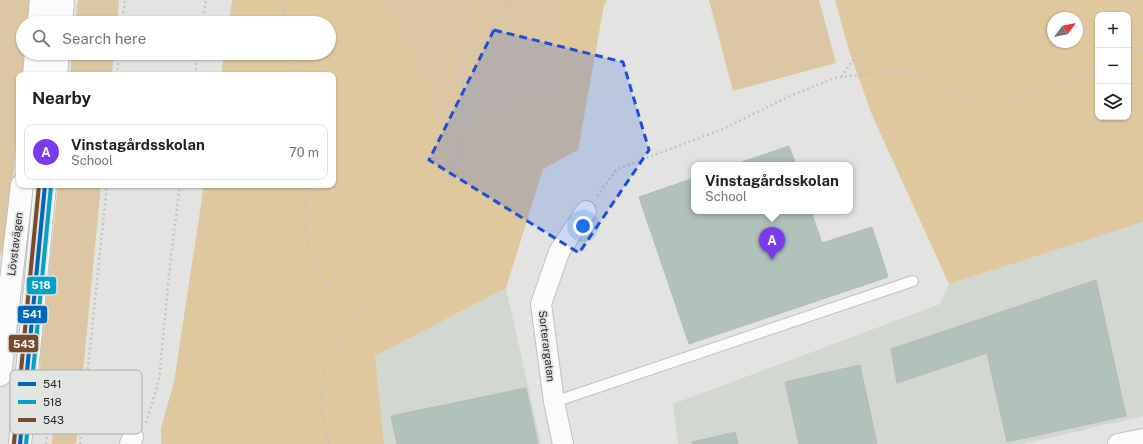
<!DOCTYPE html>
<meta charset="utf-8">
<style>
body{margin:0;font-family:"Public Sans",sans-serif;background:#f2f2f2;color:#222}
.controls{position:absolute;right:12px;top:12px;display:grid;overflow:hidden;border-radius:8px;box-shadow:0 1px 3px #0004}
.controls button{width:36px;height:36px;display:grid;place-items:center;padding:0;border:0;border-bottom:1px solid #e0e0e0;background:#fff;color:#222;font:20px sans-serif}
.compass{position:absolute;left:1047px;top:12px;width:36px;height:36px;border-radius:50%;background:#fff;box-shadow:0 1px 3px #0004;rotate:58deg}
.you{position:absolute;left:583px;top:226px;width:14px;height:14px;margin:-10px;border:3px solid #fff;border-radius:50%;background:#1a73e8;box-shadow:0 0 0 6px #1a73e833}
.badge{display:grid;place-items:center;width:26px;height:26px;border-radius:50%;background:#7c3aed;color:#fff;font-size:13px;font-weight:700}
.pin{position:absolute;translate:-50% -33px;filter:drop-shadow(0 1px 2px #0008)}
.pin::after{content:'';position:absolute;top:21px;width:14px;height:12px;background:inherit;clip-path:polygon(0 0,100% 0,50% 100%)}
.popup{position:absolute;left:691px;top:162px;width:162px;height:52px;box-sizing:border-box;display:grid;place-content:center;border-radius:8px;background:#fff;filter:drop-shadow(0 1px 3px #0005);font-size:13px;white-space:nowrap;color:#767676}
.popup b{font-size:15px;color:#222}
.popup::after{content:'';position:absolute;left:50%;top:100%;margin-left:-8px;border:8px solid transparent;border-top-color:#fff}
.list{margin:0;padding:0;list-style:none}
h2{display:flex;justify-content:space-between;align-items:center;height:52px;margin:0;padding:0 16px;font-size:17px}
h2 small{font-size:13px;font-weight:400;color:#767676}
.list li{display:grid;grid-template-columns:26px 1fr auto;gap:12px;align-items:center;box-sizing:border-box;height:56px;margin:0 8px 8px;padding:0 8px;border:1px solid #e0e0e0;border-radius:8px}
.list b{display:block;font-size:15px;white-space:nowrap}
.list p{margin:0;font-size:13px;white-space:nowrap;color:#767676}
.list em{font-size:13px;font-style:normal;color:#767676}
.icon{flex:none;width:22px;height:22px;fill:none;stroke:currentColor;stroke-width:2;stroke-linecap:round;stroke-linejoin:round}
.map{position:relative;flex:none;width:1143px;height:444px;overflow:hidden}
.search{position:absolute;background:#fff;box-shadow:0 1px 3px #0004;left:16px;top:16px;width:320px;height:44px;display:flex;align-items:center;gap:10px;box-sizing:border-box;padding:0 14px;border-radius:22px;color:#767676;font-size:15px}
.panel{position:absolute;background:#fff;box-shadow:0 1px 3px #0004;left:16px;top:72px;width:320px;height:116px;border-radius:8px}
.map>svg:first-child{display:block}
.built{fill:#d3d7d1}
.green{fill:#dcc7a2}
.forest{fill:#dfc79e;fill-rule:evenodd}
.building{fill:#b0c2ba;stroke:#b8b9b8}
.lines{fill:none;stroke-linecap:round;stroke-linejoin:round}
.service-casing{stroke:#c0c1bf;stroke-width:12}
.minor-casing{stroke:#c0c1bf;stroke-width:22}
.tertiary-casing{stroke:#c0c1bf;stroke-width:24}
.path{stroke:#c4c5c4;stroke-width:2.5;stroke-dasharray:2 3;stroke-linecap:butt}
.service{stroke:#fbfbfb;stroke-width:10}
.minor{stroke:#fbfbfb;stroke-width:20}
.tertiary{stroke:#fbfbfb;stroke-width:22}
.bus-1-casing{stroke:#e2e5e1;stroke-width:7}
.bus-2-casing{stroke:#e2e5e1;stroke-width:7}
.bus-3-casing{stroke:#e2e5e1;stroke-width:7}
.bus-1{stroke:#0065bd;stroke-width:4}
.bus-2{stroke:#02a2c6;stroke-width:4}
.bus-3{stroke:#7a4b2a;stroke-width:4}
.marked{fill:#1d4ed8;fill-opacity:0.2;stroke:#1d4ed8;stroke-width:3;stroke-dasharray:8 5;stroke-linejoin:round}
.labels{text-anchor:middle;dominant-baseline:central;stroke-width:3.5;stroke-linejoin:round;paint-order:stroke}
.street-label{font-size:11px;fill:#242524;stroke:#e2e5e1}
.key{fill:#e2e5e1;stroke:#a9aba8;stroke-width:1}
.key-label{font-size:11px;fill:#242524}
.line-badge{stroke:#e2e5e1;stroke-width:1.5}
.badge-label{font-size:11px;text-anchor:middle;font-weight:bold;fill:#fff}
</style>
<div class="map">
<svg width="1143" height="444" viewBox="0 0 1143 444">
<rect width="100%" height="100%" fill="#e3e4e2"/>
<path class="built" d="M1143,222v194l-120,28h-345l-5,-40 267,-100 9,-20z
M506,288l35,156h-157l-9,-88z"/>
<path class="green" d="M0,0h30l-3,23h-4v30h2l-2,22h-4v38l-11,123 -8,20z
M78,0h41l-2,23h-42z
M382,0h176l3,21 3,62 -122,49z
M709,0h110l17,63 -103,28z
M72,53h42l-2,22h-42z
M58,185h43l-25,259h-24l1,-10 -11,-25 -2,-50z"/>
<path class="forest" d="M232,0h150l60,132 122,-49 -3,-62 -3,-21h49l-3,5 -26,145 -35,19 -37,119 -131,68 9,88h-223v-16l13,-46 30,-197h129v-110h-112l3,-22h105v-30h-100z
M835,0h308v222l-194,62 -77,-169 -23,-64zM1098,15h30v102h-30zM1053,18h24v24h-24z"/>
<path class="building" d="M789,146l7,19h-63z
M694,178v33h117l11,32 50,-16 16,50 -199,67 -50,-147z
M1096,280l30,136 -119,26 -20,-89 -90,30 -6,-34z
M860,365l17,79h-78l-14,-62z
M526,388l12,56h-141l-6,-28z
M735,432l3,12h-45l-1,-2z"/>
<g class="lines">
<g class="service-casing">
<path id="service" d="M554,402l359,-121"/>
</g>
<g class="minor-casing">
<path id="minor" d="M130,444l3,-7
M563,444l-9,-42 -13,-98 18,-52 27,-41
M1118,444l25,-5"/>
</g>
<g class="tertiary-casing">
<path id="tertiary" d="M39,23l2,-23
M61,23l2,-23
M34,75l2,-22
M56,75l2,-22
M0,375l22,-190
M20,444l25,-259"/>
</g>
<path class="path" d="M282,0l4,23
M0,3v-3
M122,23l3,-23
M203,23l3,-23
M293,53l5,22
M1128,56l15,-8
M463,62c20,-18 34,-38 46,-62
M117,75l2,-22
M195,75l3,-22
M841,77l54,-77
M305,185c0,19 -3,40 3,58 8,29 28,53 46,75
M597,196l20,-27 106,-40 65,-32 46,-19 73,-9 39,23 44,12 62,-16 46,-20
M146,423l13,-43 12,-125 9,-70
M46,444l2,-19 37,-31
M80,444l27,-259
M329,444l-8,-33 1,-20 3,-21 20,-39 103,-147 10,-30 6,-20 -1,-71 2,-63"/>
<use href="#service" class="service"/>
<use href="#minor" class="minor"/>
<use href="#tertiary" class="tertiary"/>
<g class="bus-1-casing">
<path id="bus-1" d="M20,444l25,-259"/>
</g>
<g class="bus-2-casing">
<path id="bus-2" d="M26,444l25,-258"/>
</g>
<g class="bus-3-casing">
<path id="bus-3" d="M14,443l25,-258"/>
</g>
<use href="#bus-1" class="bus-1"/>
<use href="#bus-2" class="bus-2"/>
<use href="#bus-3" class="bus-3"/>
</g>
<path class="marked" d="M494,30l129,32 26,88 -70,103 -150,-93z"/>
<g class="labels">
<g class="street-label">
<text transform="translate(15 244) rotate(-83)">Lövstavägen</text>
<text transform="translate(547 346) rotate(83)">Sorterargatan</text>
</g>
</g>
<rect x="10" y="370" width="132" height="64" rx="6" class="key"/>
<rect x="18" y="382" width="18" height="4" fill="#0065bd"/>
<rect x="18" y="400" width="18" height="4" fill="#02a2c6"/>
<rect x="18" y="418" width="18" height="4" fill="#7a4b2a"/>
<g class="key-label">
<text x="43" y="388">541</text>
<text x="43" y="406">518</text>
<text x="43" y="424">543</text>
</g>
<g class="line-badge">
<rect x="26" y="276" width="31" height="19" rx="4" fill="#02a2c6"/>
<rect x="17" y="305" width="31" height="19" rx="4" fill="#0065bd"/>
<rect x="8" y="334" width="31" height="19" rx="4" fill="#7a4b2a"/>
</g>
<g class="badge-label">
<text x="41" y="289">518</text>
<text x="32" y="318">541</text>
<text x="24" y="348">543</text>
</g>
</svg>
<div class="controls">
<button>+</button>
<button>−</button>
<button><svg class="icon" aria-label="layers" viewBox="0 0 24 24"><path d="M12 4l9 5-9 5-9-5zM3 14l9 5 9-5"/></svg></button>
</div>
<svg class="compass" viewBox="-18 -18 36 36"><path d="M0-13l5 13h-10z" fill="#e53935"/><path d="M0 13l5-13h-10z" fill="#767676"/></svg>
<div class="you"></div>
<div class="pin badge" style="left:772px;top:260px">A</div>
<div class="popup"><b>Vinstagårdsskolan</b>School</div>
<div class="search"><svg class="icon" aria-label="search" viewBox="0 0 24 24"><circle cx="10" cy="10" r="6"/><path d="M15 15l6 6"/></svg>Search here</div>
<section class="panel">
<h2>Nearby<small></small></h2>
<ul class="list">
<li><span class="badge">A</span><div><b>Vinstagårdsskolan</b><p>School</p></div><em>70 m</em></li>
</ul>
</section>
</div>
